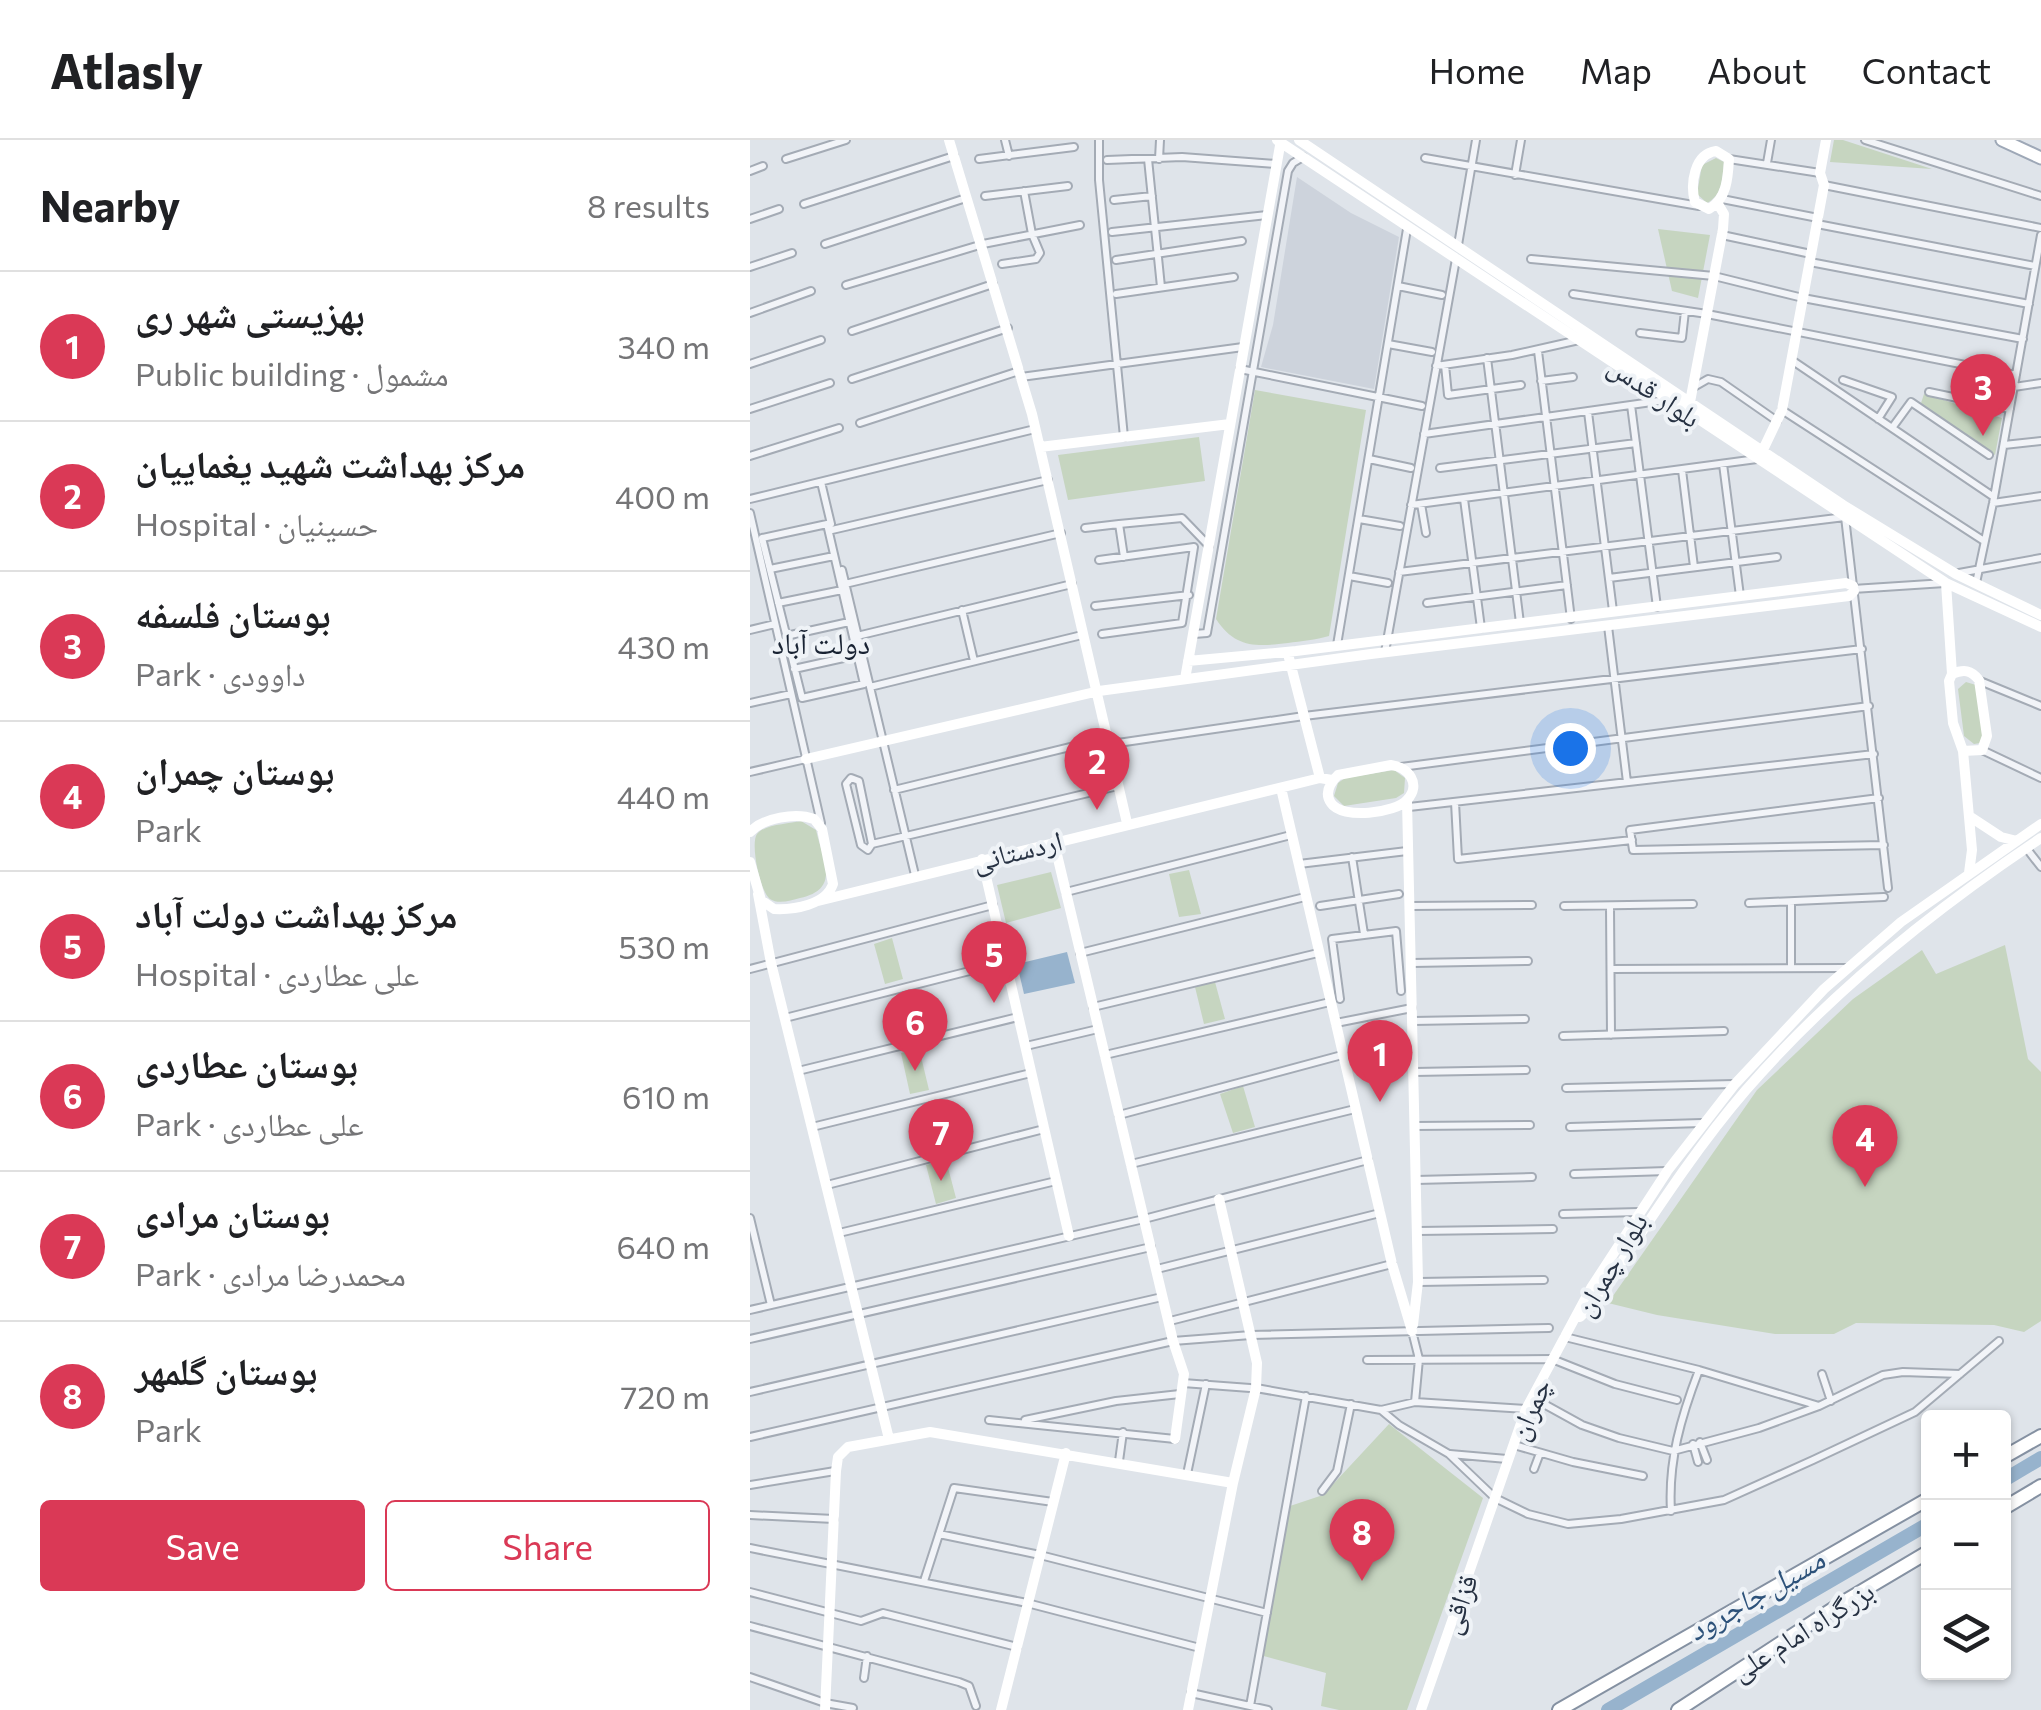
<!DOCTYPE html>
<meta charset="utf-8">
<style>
body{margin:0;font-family:Commissioner,"Noto Naskh Arabic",sans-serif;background:#f2f2f2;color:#202124}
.controls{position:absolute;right:30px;bottom:30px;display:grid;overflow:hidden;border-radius:10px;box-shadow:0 2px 8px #0004}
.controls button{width:90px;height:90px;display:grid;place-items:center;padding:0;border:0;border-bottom:2px solid #e0e0e0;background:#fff;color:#202124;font:50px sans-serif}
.you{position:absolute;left:820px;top:608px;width:35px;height:35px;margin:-25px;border:8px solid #fff;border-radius:50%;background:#1a73e8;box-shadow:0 0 0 15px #1a73e833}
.badge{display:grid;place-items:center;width:65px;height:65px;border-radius:50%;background:#da3956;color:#fff;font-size:32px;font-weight:700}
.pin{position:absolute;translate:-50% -82px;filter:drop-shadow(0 2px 5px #0008)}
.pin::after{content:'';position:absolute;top:52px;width:35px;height:30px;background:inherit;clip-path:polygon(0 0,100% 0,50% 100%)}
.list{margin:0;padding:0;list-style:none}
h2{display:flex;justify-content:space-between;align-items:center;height:130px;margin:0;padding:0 40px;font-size:42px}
h2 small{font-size:32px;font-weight:400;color:#757577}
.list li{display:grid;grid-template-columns:65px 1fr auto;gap:30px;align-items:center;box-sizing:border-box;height:150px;padding:0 40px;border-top:2px solid #e0e0e0}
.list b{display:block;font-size:38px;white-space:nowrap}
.list p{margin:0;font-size:32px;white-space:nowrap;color:#757577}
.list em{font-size:32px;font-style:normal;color:#757577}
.actions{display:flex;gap:20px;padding:30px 40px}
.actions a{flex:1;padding:22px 0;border:2px solid #da3956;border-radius:10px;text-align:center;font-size:35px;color:#da3956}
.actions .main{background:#da3956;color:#fff}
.icon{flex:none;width:55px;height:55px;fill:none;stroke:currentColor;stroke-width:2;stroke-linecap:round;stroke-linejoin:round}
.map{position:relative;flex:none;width:1291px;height:1570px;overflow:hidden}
header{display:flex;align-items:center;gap:60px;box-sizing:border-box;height:140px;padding:0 50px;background:#fff;border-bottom:2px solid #e0e0e0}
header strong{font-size:48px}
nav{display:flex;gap:55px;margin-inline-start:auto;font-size:35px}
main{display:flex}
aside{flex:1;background:#fff}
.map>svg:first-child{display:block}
.built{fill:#cdd3dc}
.green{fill:#c6d5c0}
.water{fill:#97b3cd}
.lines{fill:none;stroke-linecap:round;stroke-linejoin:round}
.river{stroke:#97b3cd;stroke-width:14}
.street-casing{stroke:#a4abb5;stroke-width:10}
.primary-casing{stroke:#9ea8b7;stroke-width:15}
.highway-casing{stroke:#8591a2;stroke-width:16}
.street{stroke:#f2f4f8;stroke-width:6}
.secondary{stroke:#fff;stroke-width:10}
.primary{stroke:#fff;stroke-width:11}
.highway{stroke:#fff;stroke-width:12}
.labels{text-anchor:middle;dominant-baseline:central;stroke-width:8;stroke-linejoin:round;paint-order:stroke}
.street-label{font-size:28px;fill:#273243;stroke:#eff3f7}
.neighbourhood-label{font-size:30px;fill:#192333;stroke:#eff3f7}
.water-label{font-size:30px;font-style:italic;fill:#2d527a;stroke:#eff3f7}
</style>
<header>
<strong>Atlasly</strong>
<nav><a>Home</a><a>Map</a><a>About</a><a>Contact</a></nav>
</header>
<main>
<aside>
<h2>Nearby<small>8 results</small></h2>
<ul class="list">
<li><span class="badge">1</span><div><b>بهزیستی شهر ری</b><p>Public building · مشمول</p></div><em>340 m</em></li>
<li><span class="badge">2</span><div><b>مرکز بهداشت شهید یغماییان</b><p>Hospital · حسینیان</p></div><em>400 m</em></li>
<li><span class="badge">3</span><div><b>بوستان فلسفه</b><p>Park · داوودی</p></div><em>430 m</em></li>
<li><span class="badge">4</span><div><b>بوستان چمران</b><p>Park</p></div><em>440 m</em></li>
<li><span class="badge">5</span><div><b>مرکز بهداشت دولت آباد</b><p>Hospital · علی عطاردی</p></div><em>530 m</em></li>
<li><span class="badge">6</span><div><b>بوستان عطاردی</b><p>Park · علی عطاردی</p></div><em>610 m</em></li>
<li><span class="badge">7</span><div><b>بوستان مرادی</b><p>Park · محمدرضا مرادی</p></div><em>640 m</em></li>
<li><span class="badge">8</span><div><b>بوستان گلمهر</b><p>Park</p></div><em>720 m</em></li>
</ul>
<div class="actions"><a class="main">Save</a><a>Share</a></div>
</aside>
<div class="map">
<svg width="1291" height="1570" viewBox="0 0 1291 1570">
<rect width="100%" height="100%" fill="#dfe4ea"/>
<path class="built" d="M547,37l54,36 48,24 -25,152 -113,-22 12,-42z"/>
<path class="green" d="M1084,0h9l89,29 -102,-7z
M966,18l8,4c-2,16 -1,33 -17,41l-10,-9 5,-29z
M908,89l52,6 -12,63 -26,-7z
M505,250l111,20 -37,226c-13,4 -28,5 -41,7 -32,4 -53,5 -72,-24z
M1174,254l78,24 -7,37 -75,-49z
M449,297l6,44 -137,19 -10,-45z
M1216,542l10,3 7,49 -3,9 -6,1 -10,-8 -6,-47z
M644,630l11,8 -1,15 -8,5 -52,8 -10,-10 4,-13 7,-5z
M51,681l15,9c7,31 25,59 -16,68 -9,2 -21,7 -30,1 -10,-7 -20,-56 -13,-65 8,-10 32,-10 44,-13z
M439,730l12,44 -22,3 -10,-43z
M301,732l10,36 -55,15 -9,-38z
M142,798l11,41 -18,5 -11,-40z
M1255,805l23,114 13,13v249l-17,11 -30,-7 -138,-2 -22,11h-59l-118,-19 -49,-12 149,-213 96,-91 69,-49 14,24z
M465,842l10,37 -21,5 -9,-37z
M169,908l10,42 -19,4 -9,-41z
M493,946l12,41 -22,6 -13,-39z
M196,1020l10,38 -20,6 -10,-39z
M639,1284l94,74 -76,212h-68l-18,-4 5,-33 -66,-18 24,-147 39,-13z"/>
<path class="water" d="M317,812l8,31 -51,11 -7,-30z"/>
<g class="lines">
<path class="river" d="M1254,1340l37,-22
M858,1570l320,-186"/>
<g class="street-casing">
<path id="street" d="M255,0l4,16
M349,0v40l25,257
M1115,0l176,56
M675,18l274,48
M36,19l60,-19
M229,19l95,-12
M398,19l13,128
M409,19l1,-19
M979,19l91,14
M357,20l75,-3 94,7
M1017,23l4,-23
M0,31l13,-5
M765,35l6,-35
M1074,45l217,43
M235,56l83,-10
M972,59l96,19
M364,60l38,-4
M54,64l150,-48
M0,79l29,-10
M1067,84l218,42
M362,92l155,-17
M972,95l89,19
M75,104l141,-46
M708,105l18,-105
M781,119l183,17 89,22 220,41
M366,120l126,-19
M1060,122l219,42
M252,124l34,-5 4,-6 -8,-19 -8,-43
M0,127l42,-14
M96,145l137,-41 97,-19
M648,146l44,9
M366,154l118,-17
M823,154l134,20 309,61
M0,173l61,-22
M102,191l141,-47
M890,193l42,5 3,-27
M638,204l44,8
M788,211l33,268
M737,218l33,265
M1043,221l201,136
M0,224l71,-24
M695,225l3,30 73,-10
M686,226l76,-11 67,-15
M490,229l182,37
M271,237l222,-30
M102,239l156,-51
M1093,240l49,17 -14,22
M791,241l32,-4
M944,247l14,-8 13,3 56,39
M1264,247l27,-4
M1179,252l81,17
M881,265l26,202
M0,269l80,-26
M1032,270l202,131
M838,272l25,199
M110,283l159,-52
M1142,288l19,-26 78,53
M674,294l242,-34
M1254,305l37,-4
M0,316l89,-28
M619,319l42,9
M973,324l17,132
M690,328l196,-25
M932,330l12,97
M71,342l10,42
M0,359l285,-70
M714,359l17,129
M1243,363l48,-7
M671,364l5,29
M661,365l346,-46
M0,373l71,310
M609,379l41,7
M77,384l37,160 -62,14 -40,-160z
M369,384l63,-6 27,28
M335,388l34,-4 5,33
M82,390l216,-50
M349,420l95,-13 -12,76 -80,11
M20,429l64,-13
M92,430l73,305
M649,432l446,-55 43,371
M1209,433l82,-15
M599,436l39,7
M859,438l168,-21
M1226,443l17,-80 48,-268
M95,444l216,-51
M1103,449l92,-6
M28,463l64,-13
M677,463l140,-18
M345,466l94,-11
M212,470l12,51
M858,486l19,156
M0,490l25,-6
M444,494l13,-1 81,-462 5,-8 10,-6
M36,496l63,-14
M107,496l215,-52
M587,505l70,-416
M635,512l71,-393
M44,529l63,-14
M1230,541l61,25
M120,547l212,-52
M0,563l41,-9
M361,604l193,-28 558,-67
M1232,610l59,28
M651,627l468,-61
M0,632l56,-13
M144,650l213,-52
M1129,658l-249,32 3,20 251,-5
M705,662l3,57 174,-19
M659,667l465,-53
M122,704l-13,-63 -8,-3 -5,6 15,61 7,5 4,-6 246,-58
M1277,709l14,18
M602,717l12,77
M549,724l108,-13
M316,752l225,-57
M1041,762v65
M999,763l135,-6
M570,766l79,-12
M661,766l121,-1
M814,766l129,-2
M860,767l1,128
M330,813l225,-56
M662,823l116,-2
M0,829l243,-64
M861,829l236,-1
M590,859l-8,-60 64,-8 5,60
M343,867l225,-54
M35,878l220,-56
M663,881l112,-2
M586,883l76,-15
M813,896l161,-5
M276,906l72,-17
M355,915l225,-53
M48,931l220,-54
M664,932l112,-2
M816,948l168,-4
M369,975l223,-60
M665,986l115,-1
M62,987l219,-54
M820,987l132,-4
M381,1024l224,-55
M824,1034l93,-3
M666,1040l116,-3
M77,1045l217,-56
M813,1074l76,-2
M0,1078l21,87
M668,1091l135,-2
M89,1093l217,-52
M407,1129l223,-56
M669,1142l125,-2
M0,1170l394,-91 224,-59
M420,1181l222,-57
M662,1191l7,28 -4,43
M815,1197l134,33 120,36
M0,1199l401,-92
M617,1220l185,-1 63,25 62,16
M1072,1234l9,27
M433,1243l67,5
M506,1248l125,22 34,-8 111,7
M0,1252l412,-95
M783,1258l49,27 37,13 54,13 86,-23 60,-22 64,-31 20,-3 57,2
M631,1270l18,15 50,29 46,44 33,16 40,10 53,-5 103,-19 89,-40 102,-48 84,-71
M239,1280l186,19
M275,1280l91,-19 64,-7
M0,1297l423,-96 78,-6 298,-7
M950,1302l7,18
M943,1304l5,18
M764,1305l59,17 70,14
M700,1314l57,5
M369,1321l4,-29
M784,1329l6,-16
M437,1334l19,-90
M0,1345l85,-14
M572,1351l15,-20 14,-67
M921,1371c-3,-50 10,-94 28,-141
M0,1375l84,4
M189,1394l101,21 227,58
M0,1408l277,55 173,45
M174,1441l30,-93 99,14
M0,1452l111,29 22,-8 134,34
M0,1486l209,56 10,4 7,20
M0,1537l75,26 28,5
M114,1538l3,-22
M441,1553l77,17
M500,1566l56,-310"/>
</g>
<g class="primary-casing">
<path id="primary" d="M1252,0l39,18"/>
</g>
<g class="highway-casing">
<path id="highway" d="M1254,1317l37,-21
M1254,1368l37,-22
M809,1570l369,-211
M928,1570l164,-107 86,-51"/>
</g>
<use href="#street" class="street"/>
<path class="secondary" d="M199,0l83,274 95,409
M527,0l669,443 95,44
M549,0l544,365 113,69 85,41
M966,11l13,8c-1,18 -2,40 -20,50l-14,-7c-5,-18 -1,-48 21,-51z
M940,262l33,-173 1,-15 -6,-10
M290,307l190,-23
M1011,314l21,-44 42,-225 -4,-12 6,-33
M1196,443l6,91
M539,518l31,120
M438,521l108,-10 550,-68 7,3
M435,539l96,-539
M1213,611l19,-1 5,-14 -8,-56c-8,-10 -15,-11 -27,-6l-3,7 4,42 10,28 9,99 -3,23
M56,619l293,-68 272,-37 478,-58 5,-5
M641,625c17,2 31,19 16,35 -11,13 -65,20 -76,3 -7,-10 -1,-20 7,-28z
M531,648l111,476 20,67
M657,661l11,481 -5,43
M1219,676l32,21 16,4
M0,692c13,-14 46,-20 64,-13l8,10 11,55c-7,21 -39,26 -59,25l-13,-9 -11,-38
M304,702l119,499 11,33 -9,65
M232,719l87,377
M8,754l13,69 118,476
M68,761l502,-123 12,2
M830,1177l15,-15c48,-71 95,-147 151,-212 85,-98 187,-180 295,-252
M75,1570l11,-239 2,-14 10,-10 82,-15 303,51
M251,1570l65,-257
M438,1570l45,-227 23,-95 1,-25 -38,-164
M671,1570l105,-301 65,-121 77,-118 67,-86 89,-95 77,-67 140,-98"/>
<use href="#primary" class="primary"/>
<use href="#highway" class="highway"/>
</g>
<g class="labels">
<g class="street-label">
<text transform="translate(905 251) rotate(34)">بلوار قدس</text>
<text transform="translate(267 710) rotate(-14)">اردستانی</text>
<text transform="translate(860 1124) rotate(-59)">بلوار چمران</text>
<text transform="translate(779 1269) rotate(-66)">چمران</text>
<text transform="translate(708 1464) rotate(-71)">قزاقی</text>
<text transform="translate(1052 1490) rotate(-32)">بزرگراه امام علی</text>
</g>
<g class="neighbourhood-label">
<text x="71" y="501">دولت آباد</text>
</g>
<g class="water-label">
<text transform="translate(1005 1453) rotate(-30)">مسیل جاجرود</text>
</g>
</g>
</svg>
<div class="controls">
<button>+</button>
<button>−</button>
<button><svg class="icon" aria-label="layers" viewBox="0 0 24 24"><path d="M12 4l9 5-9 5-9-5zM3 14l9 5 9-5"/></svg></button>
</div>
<div class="you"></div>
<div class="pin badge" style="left:630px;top:962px">1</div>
<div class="pin badge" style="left:347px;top:670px">2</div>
<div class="pin badge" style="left:1233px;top:296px">3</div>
<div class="pin badge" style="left:1115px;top:1047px">4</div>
<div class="pin badge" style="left:244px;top:863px">5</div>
<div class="pin badge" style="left:165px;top:931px">6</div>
<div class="pin badge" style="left:191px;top:1041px">7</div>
<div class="pin badge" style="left:612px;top:1441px">8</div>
</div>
</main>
